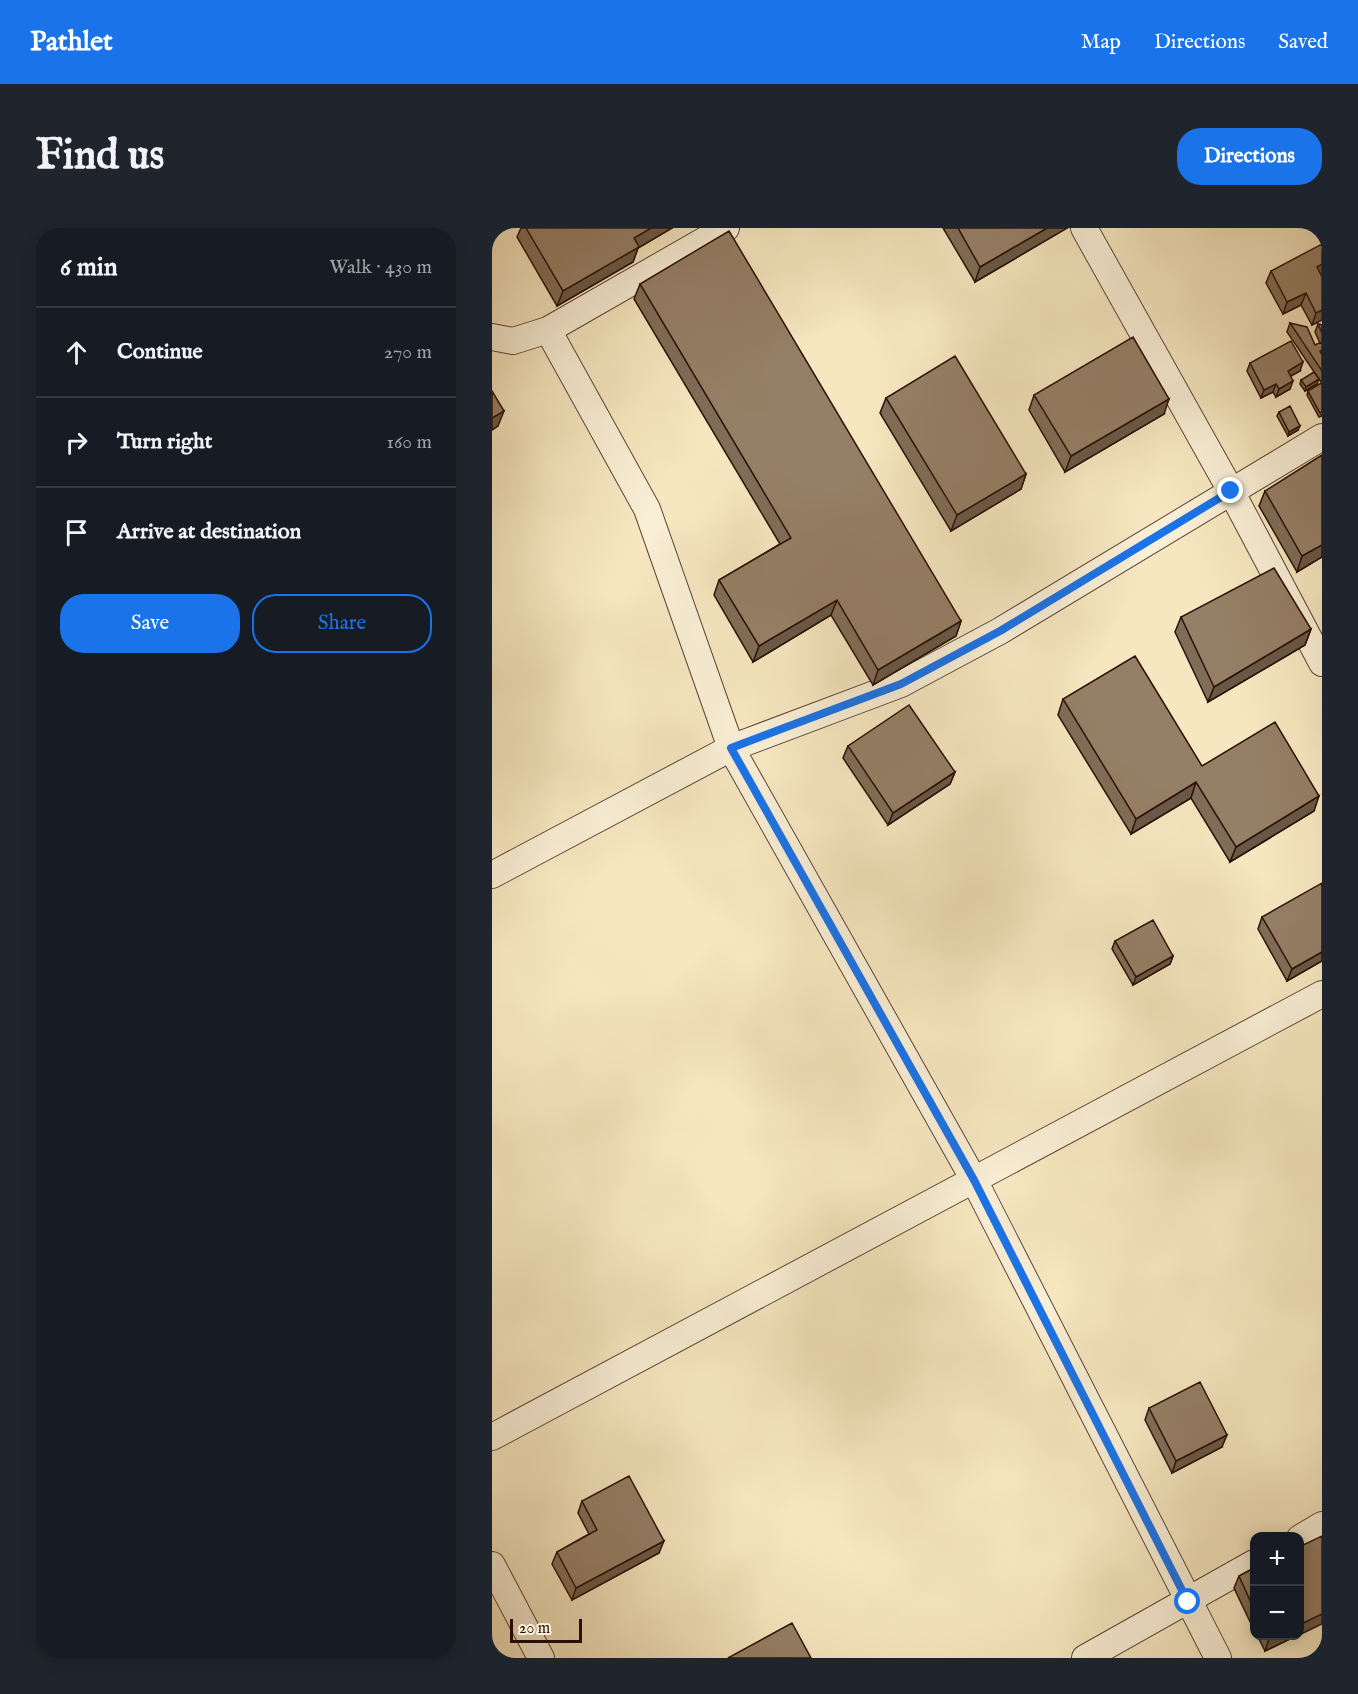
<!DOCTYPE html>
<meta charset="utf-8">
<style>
body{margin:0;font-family:"IM FELL English",serif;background:#20242c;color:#f1f3f6}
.controls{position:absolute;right:18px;bottom:18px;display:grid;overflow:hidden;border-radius:12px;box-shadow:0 3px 15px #0003}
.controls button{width:54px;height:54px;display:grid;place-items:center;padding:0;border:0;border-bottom:2px solid #363941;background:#171b24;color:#f1f3f6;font:30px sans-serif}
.scale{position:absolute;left:18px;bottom:15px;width:72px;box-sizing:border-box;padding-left:6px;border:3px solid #2b0f05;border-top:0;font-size:16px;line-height:21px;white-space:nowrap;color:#2b0f05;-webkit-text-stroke:4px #f9efd6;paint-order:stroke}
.stop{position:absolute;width:18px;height:18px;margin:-14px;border:4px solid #1a73e8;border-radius:50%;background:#fff}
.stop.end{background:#1a73e8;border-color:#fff;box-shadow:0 2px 6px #0008}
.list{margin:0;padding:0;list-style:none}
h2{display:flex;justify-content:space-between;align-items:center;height:78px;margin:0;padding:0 24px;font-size:26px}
h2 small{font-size:20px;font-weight:400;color:#9ea1a6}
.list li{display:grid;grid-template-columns:39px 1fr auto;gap:18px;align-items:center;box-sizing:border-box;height:90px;padding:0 24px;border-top:2px solid #363941}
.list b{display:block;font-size:22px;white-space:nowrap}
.list em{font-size:20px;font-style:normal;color:#9ea1a6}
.actions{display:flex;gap:12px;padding:18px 24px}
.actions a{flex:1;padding:14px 0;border:2px solid #1a73e8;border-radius:24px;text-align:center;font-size:21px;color:#1a73e8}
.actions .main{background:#1a73e8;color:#fff}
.icon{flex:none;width:33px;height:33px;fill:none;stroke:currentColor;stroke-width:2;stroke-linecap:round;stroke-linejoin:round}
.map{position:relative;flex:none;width:830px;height:1430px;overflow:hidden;border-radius:24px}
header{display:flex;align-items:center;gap:36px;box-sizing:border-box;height:84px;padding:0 30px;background:#1a73e8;color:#fff}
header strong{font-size:28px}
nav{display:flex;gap:33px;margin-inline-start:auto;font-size:21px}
.intro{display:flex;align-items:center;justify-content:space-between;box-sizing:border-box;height:144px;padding:0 36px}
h1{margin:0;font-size:42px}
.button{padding:15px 27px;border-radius:24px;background:#1a73e8;color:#fff;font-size:21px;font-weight:700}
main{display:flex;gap:36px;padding:0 36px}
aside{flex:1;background:#171b24;border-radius:24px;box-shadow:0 3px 15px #0003}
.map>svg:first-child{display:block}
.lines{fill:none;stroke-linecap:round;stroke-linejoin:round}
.street-casing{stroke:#5e4534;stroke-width:28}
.street{stroke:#f9efd6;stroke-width:26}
.wall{fill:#806d58;stroke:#2b0f05;stroke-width:1.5}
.shaded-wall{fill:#685947;stroke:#2b0f05;stroke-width:1.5}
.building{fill:#957f66;stroke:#2b0f05;stroke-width:1.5}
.route{stroke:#1a73e8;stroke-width:8}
</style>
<header>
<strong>Pathlet</strong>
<nav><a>Map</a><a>Directions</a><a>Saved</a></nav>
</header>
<div class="intro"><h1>Find us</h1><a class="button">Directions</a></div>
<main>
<aside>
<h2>6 min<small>Walk · 430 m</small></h2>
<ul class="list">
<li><svg class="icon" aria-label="ahead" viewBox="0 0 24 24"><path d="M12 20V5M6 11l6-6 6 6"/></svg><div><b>Continue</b></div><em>270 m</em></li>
<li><svg class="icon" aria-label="right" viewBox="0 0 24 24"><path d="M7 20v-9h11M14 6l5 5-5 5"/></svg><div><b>Turn right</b></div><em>160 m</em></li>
<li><svg class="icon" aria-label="arrive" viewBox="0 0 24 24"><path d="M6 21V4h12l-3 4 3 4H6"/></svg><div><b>Arrive at destination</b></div></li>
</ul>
<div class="actions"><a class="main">Save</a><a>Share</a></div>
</aside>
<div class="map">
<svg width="830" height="1430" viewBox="0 0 830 1430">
<rect width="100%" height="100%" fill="#f6e7c0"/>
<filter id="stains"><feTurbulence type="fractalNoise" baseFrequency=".00333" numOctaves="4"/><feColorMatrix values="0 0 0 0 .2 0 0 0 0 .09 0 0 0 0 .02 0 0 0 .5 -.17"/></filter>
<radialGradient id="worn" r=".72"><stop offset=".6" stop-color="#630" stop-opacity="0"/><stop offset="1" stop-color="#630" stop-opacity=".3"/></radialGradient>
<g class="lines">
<g class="street-casing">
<path id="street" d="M592,0l147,263 91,172
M56,102l99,179 84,239 243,432 244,478
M0,109l21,4 35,-11 178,-102
M0,647l239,-127 170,-64 99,-53 322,-194
M0,1209l830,-443
M808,1310l22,-13
M0,1337l49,93
M593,1430l169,-95"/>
</g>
<use href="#street" class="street"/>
</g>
<path class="wall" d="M29,0h151l-34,20 -5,14 -76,44 -40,-69z
M451,0h124l-92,54z
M779,43l50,4 1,45 -10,5 -11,-20 -18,9 -17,-31z
M148,56l321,337 -5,15 -83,49 -42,-70 -78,47 -39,-67 5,-15 61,-36 -146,-245z
M798,95l25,22 5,-2 -5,-11 3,-8 4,1v56l-1,1 -34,-50z
M758,135l50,8 -9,5 -1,13 -14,8 -3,-5 -12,6 -14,-27z
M809,152l16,4 -12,7 -5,-7z
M816,163l14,25 -3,1 -12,-22z
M542,167l130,19 -99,58 -36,-62z
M394,170l140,76 -5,15 -70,42 -71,-118z
M787,184l19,18 -10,6 -11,-20z
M773,263l57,66 -25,15 -38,-66z
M689,389l130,12 -6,16 -97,57 -33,-70z
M571,471l139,67 112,45 -84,51 -39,-64 -60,36 -73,-119z
M356,518l107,26 -5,12 -62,41 -45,-67z
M770,689l60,44 -35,20 -29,-52z
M623,713l58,15 -3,8 -37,21 -21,-36z
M657,1180l73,39 -50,26 -27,-53z
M90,1273l77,52 -87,47 -20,-36 5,-12 32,-18 -11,-21z
M762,1340v62l-20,-42 5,-12z
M765,1407h41l-33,16z"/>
<path class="shaded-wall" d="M159,0h21l-34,20 -5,14 -76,44 6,-15 71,-53z
M555,0h20l-92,54 5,-15z
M830,36v10l-10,5 5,-12z
M814,65l-5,12 -18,9 4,-12z
M830,82v10l-10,5 4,-12z
M811,134l-3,9 -15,8 3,-8z
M827,151l-2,5 -12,7 1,-4z
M801,153l-3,8 -14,8 3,-8z
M784,156l-3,8 -12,6 3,-8z
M677,171l-5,15 -99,58 6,-16z
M12,183l-6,15 -6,4v-12z
M808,198l-2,4 -10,6 1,-4z
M534,246l-5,15 -70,42 6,-16z
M830,317v12l-25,15 5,-16z
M345,372l-6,15 -78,47 6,-16z
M469,393l-5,15 -83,49 5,-15z
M819,401l-6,16 -97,57 6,-15z
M463,544l-5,12 -62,41 5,-12z
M704,554l-5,16 -60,36 5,-15z
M827,568l-5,15 -84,51 6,-15z
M830,724v9l-35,20 5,-12z
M681,728l-3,8 -37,21 3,-8z
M735,1207l-5,12 -50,26 4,-12z
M172,1313l-5,12 -87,47 4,-12z
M830,1386v10l-23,11v-10z
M785,1407h21l-33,16 4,-12z"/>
<path class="building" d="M34,0h125l-17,10 5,9 -76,44z
M466,0h89l-67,39z
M237,3l232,390 -83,49 -41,-70 -78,46 -40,-66 72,-42 -151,-254z
M830,16v20l-5,3 5,10v33l-6,3 -10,-20 -19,9 -16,-31z
M798,95l17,4 8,18 7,-3v8l-2,1 2,4v16z
M826,96l4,1v8z
M641,109l36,62 -98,57 -37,-61z
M799,113l12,21 -15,9 5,10 -14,8 -3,-5 -12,6 -14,-27z
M463,128l71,118 -69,41 -71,-117z
M822,144l5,7 -13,8 -5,-7z
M829,155l1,2v27l-2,1 -12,-22z
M0,163l12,20 -12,7z
M798,178l10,20 -11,6 -10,-20z
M830,227v90l-20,11 -37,-65z
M782,340l37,61 -97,58 -33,-70z
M643,428l67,110 73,-44 44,74 -83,51 -40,-65 -60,37 -73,-120z
M417,477l46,67 -62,41 -45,-67z
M830,655v69l-30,17 -30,-52z
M661,692l20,36 -37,21 -21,-36z
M708,1154l27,53 -51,26 -27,-53z
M137,1248l35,65 -88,47 -19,-36 40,-22 -15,-29z
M830,1308v78l-23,11v-78z
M762,1340v41l-15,-33z
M300,1395l19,35h-83z
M775,1407h10l-8,4z"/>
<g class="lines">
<path class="route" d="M696,1374l-214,-422 -243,-432 170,-64 99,-53 231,-140"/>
</g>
<rect width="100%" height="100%" filter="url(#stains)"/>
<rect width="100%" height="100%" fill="url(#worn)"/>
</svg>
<div class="controls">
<button>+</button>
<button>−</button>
</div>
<div class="scale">20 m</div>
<div class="stop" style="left:696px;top:1374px"></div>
<div class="stop end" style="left:739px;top:263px"></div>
</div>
</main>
